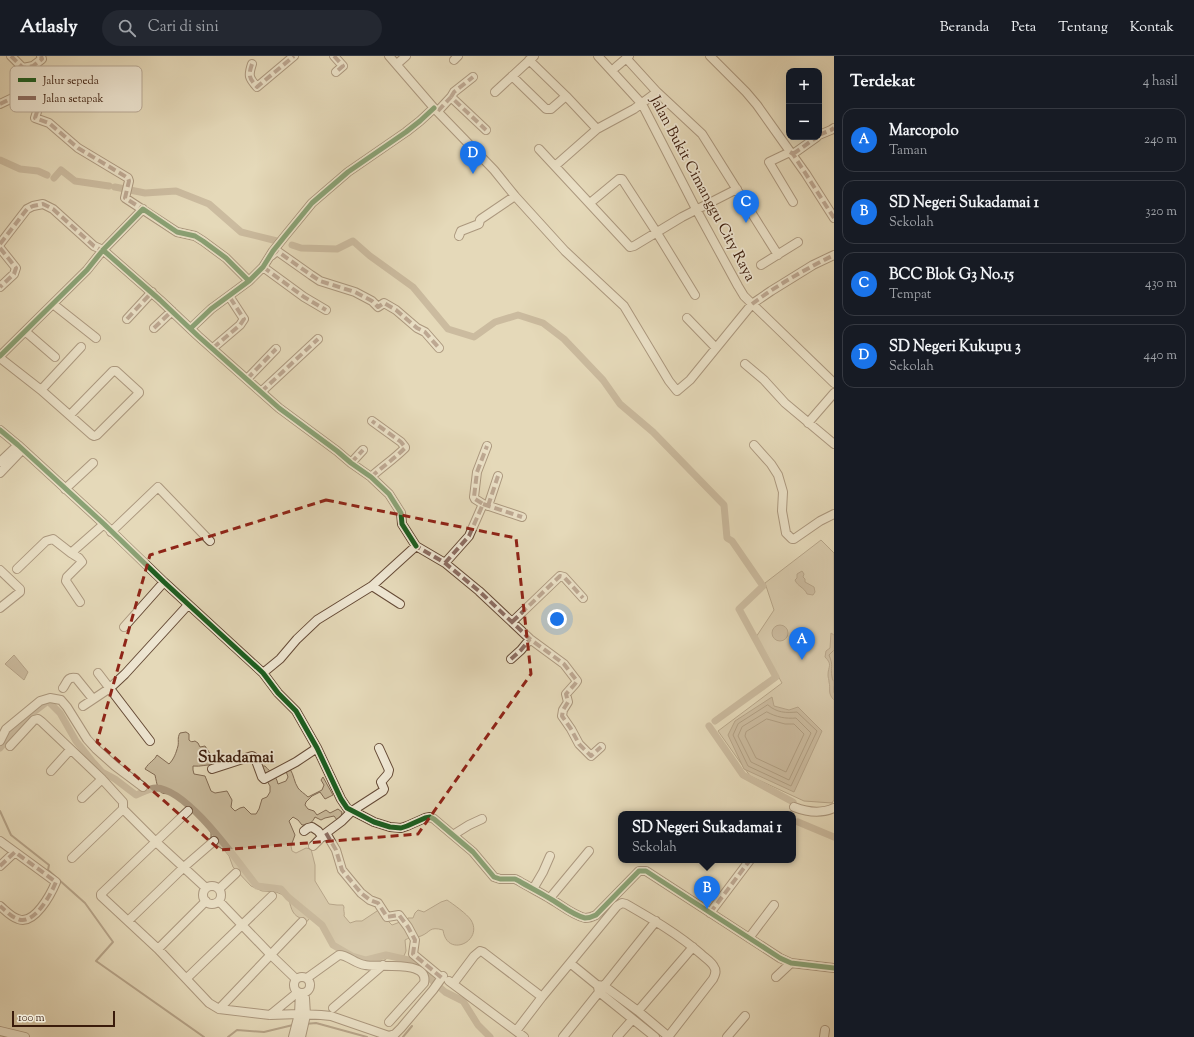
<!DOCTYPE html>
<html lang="id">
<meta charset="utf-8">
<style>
body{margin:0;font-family:"Sorts Mill Goudy",serif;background:#242831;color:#f1f3f6}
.controls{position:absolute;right:12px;top:12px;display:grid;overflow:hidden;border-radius:8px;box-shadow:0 4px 16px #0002}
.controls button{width:36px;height:36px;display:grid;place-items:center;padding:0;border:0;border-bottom:1px solid #363941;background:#171b24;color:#f1f3f6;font:20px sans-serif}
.scale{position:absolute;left:12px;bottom:10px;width:103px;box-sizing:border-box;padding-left:4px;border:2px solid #3a1b0b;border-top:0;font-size:11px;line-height:14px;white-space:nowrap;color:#3a1b0b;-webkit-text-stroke:3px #eee6d2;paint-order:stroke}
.you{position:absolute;left:557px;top:563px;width:14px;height:14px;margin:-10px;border:3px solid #fff;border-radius:50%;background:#1a73e8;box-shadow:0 0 0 6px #1a73e833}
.badge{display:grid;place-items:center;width:26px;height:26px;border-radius:50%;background:#1a73e8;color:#fff;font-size:13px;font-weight:700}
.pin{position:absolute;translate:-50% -33px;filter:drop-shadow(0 1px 2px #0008)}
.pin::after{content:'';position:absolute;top:21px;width:14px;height:12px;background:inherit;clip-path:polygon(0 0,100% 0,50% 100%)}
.popup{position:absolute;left:618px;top:755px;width:178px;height:52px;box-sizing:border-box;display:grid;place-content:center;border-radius:8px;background:#171b24;filter:drop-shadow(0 1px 3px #0005);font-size:13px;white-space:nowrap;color:#9ea1a6}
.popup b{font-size:15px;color:#f1f3f6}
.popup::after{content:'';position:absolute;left:50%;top:100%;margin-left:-8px;border:8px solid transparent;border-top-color:#171b24}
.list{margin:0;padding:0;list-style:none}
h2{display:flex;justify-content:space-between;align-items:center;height:52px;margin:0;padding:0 16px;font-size:17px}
h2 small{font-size:13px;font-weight:400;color:#9ea1a6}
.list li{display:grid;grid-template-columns:26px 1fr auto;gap:12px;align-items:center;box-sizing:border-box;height:64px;margin:0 8px 8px;padding:0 8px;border:1px solid #363941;border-radius:12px}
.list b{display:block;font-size:15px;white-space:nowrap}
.list p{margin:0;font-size:13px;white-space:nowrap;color:#9ea1a6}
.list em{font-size:13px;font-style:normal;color:#9ea1a6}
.icon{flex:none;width:22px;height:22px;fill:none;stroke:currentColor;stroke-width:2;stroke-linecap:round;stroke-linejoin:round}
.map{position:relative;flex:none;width:834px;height:981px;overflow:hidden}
header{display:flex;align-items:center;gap:24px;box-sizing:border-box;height:56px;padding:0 20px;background:#171b24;border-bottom:1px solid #363941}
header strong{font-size:19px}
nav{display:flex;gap:22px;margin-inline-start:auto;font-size:14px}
.search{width:280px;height:36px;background:#242831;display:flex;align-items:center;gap:10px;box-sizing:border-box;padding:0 14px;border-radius:22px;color:#9ea1a6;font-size:15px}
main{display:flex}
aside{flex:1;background:#171b24}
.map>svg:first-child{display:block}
.green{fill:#c8b99b;stroke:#816a53}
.water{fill:#ab987e;stroke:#7e6650}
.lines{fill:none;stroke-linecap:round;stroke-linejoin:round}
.shore{stroke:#725a44;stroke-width:1}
.stream{stroke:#7e6650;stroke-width:2}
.canal{stroke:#ab987e;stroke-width:7}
.minor-casing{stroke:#654a36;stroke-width:10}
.minor{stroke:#eee6d2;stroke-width:8}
.quiet{stroke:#8d6e63;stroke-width:4;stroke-dasharray:8 4;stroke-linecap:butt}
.cycleway-casing{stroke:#eee6d2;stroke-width:8}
.cycleway{stroke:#1b5e20;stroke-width:5}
.marked{fill:none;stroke:#8f2418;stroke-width:3;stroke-dasharray:8 5;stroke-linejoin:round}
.labels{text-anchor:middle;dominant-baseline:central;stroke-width:3.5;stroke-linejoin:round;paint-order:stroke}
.street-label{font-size:15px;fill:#3a1b0b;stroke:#eee6d2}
.neighbourhood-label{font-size:16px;font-weight:bold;fill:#3a1b0b;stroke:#eee6d2}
.key{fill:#eee6d2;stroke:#b8a996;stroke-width:1}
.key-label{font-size:11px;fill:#3a1b0b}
</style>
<header>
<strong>Atlasly</strong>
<div class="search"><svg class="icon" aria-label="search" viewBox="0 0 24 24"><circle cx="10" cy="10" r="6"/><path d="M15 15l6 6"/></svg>Cari di sini</div>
<nav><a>Beranda</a><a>Peta</a><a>Tentang</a><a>Kontak</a></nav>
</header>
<main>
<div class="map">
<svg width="834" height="981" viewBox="0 0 834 981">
<rect width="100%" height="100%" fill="#e5d9b9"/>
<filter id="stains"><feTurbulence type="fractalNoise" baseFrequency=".005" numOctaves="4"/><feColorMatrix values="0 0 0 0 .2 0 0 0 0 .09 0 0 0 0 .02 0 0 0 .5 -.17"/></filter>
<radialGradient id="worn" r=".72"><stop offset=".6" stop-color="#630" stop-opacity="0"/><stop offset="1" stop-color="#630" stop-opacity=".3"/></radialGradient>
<path class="green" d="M821,484l13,13v247l-2,3 -28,-2 -54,-25 -32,-45 64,-48 -26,-46 18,-27 -9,-27z
M186,676l3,2v6c2,2 3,2 6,1l3,2 2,4 5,-1 6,9 5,2 2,4 -4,4c-7,-1 -13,2 -21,1v4l1,4 11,2 6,15 4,2 12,-2 5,9 -1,7 4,4 5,-3 4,-1 7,7h5l3,-5 3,-10 5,-2 3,-5v-6l-3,-5 -5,-15h3c6,7 11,9 13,18l8,-3 2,-4 -2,-6 4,-2c4,6 4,13 8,19 2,3 7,6 10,9l14,-7 2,-5 -3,-5 2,-3 10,18 -8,4 -5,-7 -8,4 -6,6 -1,3 3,4 6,2 3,4 9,-5 4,3 8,-4 4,3 -1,6 -4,2 -3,-4 -9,2 -4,2 -6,-3c-3,6 -6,8 -13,8l-4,-5 -5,-3 -4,4 6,14 -4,11 1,5 4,2 10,-5 5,1 4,16v16l14,23 8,1h6l1,2c-1,3 1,6 0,9l6,7 6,-2h6l18,-12 7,8 2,5 3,3 8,-3 5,1 3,-5h5l2,-5 3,-3 6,2 17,-10 6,-2c6,4 20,14 24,20 13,21 -24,39 -28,10 -14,-4 -12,2 -22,6 -7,2 -9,0 -16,4l1,11 -2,5 -6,1 -6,-2 -9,6h-11l-13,-2 -17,-7 -6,-3 -8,-8 -1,-12 -11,-11h-6l-8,9 -2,-9c-9,-4 -9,-12 -12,-21l-12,-5 -14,-1 -11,-5 -18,-19 -4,-11 -4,-5 -10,-7 -4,-5v-6l-13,-20 -4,-3 -7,-2 -4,-4 -6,-11c-19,2 -18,1 -22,-18l-10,-6c4,-7 9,-8 12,-14l12,9c5,-5 7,-11 9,-18 1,-5 -1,-8 2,-13z"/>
<path class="water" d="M802,515l2,3 -1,3 2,2v3l9,5 1,5 -2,3 -6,-1c-2,-6 -10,-8 -12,-14l2,-2v-4z
M772 577a8 8 0 1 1 16 0a8 8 0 1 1-16 0Z
M831,577l3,2v65c-7,-7 -3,-11 -5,-18 0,-3 -1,-4 -1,-7 0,-9 5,-10 -3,-18l1,-6 4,-3z
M14,599l14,17 -4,8 -19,-16z
M772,641l2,9 15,4 9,-3 24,24 -28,61 -50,-23 -16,-34 7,-14z"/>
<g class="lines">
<path class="shore" d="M834,594l-5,5c5,12 1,11 3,22 0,2 2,4 2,6 0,4 -1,6 0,10
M768,649c9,8 18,8 29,7l20,19 -26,55 -43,-20 -15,-31 5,-11z
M767,656c9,5 19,7 29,6l15,15 -22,47 -38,-18 -13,-26 4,-9z
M767,663l18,5h9l10,10 -18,38 -30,-14 -11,-22 1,-4z"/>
<path class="stream" d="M0,755l11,24 38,30 -1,5 37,33 28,39 -17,19 108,76
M305,968l11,-1 51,14
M228,981l9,-7 27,2 29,-7
M403,981l9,-11"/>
<path class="canal" d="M0,104l20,9 18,2 9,4
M54,122l7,-8 14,11 34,5
M115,131l30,6 31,-2 33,13 32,28 40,10
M292,189l9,3 36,1 16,-8 17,15 43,31 35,42 26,8 21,-15 23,-7 25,8 21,16 39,41 17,24 33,28 71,73 3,33 5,3 31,45 -24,23 37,68 -61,44
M709,670l34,49 50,27
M0,692l22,-27 26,-20 12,12 16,28 16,20 10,11 13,7 21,16c5,-2 14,-7 20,-7 32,1 81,73 101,98l24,3 7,8 34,28 11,20 19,11 14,4 20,-5 22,5 18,15 19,17 18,9 15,24 12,12
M798,766l36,15"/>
<g class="minor-casing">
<path id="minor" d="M11,0l12,12 10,-2 9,-7 -1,-3
M334,0l9,10 -7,6
M389,0l45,52 60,62 21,26 50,55 59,55 45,75 8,10 13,-11 62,-76 19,-13 42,-26 21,-10
M598,0l44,48 54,105 42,77 6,10 90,87
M710,0l36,36 11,13 49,69 28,44
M626,2l31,34 45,42 76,121
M454,4l4,-4
M529,4l37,36 31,33 -42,37
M252,8c-4,12 -3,14 5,23l37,-31
M397,8l9,-8
M33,10l9,18v12l-7,22 14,5 29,25 50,30 1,3 -4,17 52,34 18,4 8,5 23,17 23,23
M616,11l13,-11
M512,20l34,33h5l15,-13
M495,36l39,-36
M451,41l3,-5 19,-15
M0,48l42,-20
M438,55l13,-14 35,33
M597,73l37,-20 23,-17
M819,79l12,-5 3,-2
M539,93l91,98 4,-1 48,-29 55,-28
M790,96l-21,10 24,40
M793,98l24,-17
M590,147l29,-24h3l35,54 38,62
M459,180l2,-5 18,-7 1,-4 1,-1 34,-23
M0,188l27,-35 6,-3 10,-2 10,5 41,37 9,4 57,50 38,36 81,72 58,43 14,12 20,14 18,17 12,19 1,11 14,22 29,17 34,28 51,48 34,25 13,17 -2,3 -9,10 2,8 -5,8 -1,6 9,13 8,15 12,12 10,-9
M0,192l16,20 -2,6 -14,13
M271,200l6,-5 34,24 9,6 35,11 17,9 6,6 6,-4 12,7 21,18 8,4 14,16
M761,209l37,-23
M263,211l41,30 22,13
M53,248l43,34
M687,262l29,30
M127,263l25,-27
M154,272l18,-17
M191,272l20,-19 38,-28 14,-14 10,-16 12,-15 27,-33 36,-31 58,-40 14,-11 14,-13
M26,276l29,25
M213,292l27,-23 4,-6 -15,-23
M0,300l87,-86 16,-20 40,-41
M0,302l41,32 51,45 2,1 3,-1 42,-42v-1l-23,-21h-3l-43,44
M745,308l19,16 21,23 49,41
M247,323l29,-30
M41,334l40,-43
M261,336l57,-53
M808,367l26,-30
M0,374l18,15 86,79 60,58 99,91 15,20 18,18 21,37 24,51 6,9 27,14 16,5 11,1 6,-2 18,-8 5,-1 4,2 39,33 21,25 6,2h15l4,2c10,6 20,11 30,17 11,6 23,17 36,20 4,0 7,-1 11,-3l43,-44h7l134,87 11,5 43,5
M754,389l17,19 7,11 5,17 -1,19 4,22 6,6h2l26,-18 14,-7
M0,406l18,-17
M351,407l12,-13
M0,417l22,-23
M371,421c11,-10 23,-18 34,-29v-1l-4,-5 -29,-21
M65,433l28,-26
M483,448l39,13
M488,450l10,-30
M111,476l47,-45 52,54
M71,497l8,5 3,4 -15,15 -1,4 14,21
M445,507l24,-27 14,-32 -8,-5 -1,-2 3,-25 10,-26
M17,513l29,-28 7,-2 18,14 33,-29
M0,514l20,19v3l-20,16
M372,530l28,18
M512,566l48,-46 4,1 19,21
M124,571l40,-45
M511,603l10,-9 9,-11
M98,617l52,68
M263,617l17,-14 17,-20 20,-19 55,-34 44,-40
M63,632c4,-5 4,-12 13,-10l17,21
M83,650l27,-18 15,-14 63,-69
M0,685l6,-12 34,-28 10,-3 11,2 6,7 20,32 9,10 19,17 28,21
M10,690l24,-26 4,-1 4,3 60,57 21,23v7l-51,49
M212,713l40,-13 3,2 7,19 2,2 32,-17 21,-14
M51,715l19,-21
M82,742l20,-19
M794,751c13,5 27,7 40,1
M123,753l32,32 51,47
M188,755l-87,83v2l57,53 51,54 10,6 51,6 29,-1 22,1 10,1 58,20 6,-2 6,-6 32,-38 10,-14
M304,775l4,-3 4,-1 6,4 5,6
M326,777l10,17 6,20 19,23 9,7 8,3 9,14 12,-2 9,12 7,13 -2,14 29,24
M453,779l16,-10 13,-6
M0,785l56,41c-5,12 -22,44 -38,37 -7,-2 -13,-9 -18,-13
M313,790l13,-13 16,-12 10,-10 31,-20 1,-2 -3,-7 7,-8 1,-4 -10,-22
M0,810l15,-14
M203 839a9 9 0 1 1 18 0a9 9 0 1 1-18 0Z
M219,833l17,-16
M533,833l10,-17 7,-16
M550,842l39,-47
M219,845l52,54 25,24
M710,857l40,-53
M128,865l56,-54 30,-26
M749,882l25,-33
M158,893l48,-48
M570,907l27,22 7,1 34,25 31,26
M294 929a8 8 0 1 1 16 0a8 8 0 1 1-16 0Z
M776,921l15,-14
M187,922l85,-82
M307,922l32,-23c9,0 16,9 26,10 11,3 65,-6 59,18l-35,39
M449,925l75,56
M453,928l21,-28 6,-5 3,1 59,45
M598,931l1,5 56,45
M333,952l50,-43
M219,953l83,-87
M638,955l55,-64
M270,959l28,-23
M0,975l25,6
M516,975l26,-34 75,-91 5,-3 4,1c26,15 52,30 75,50 4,4 11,8 13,13 3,4 1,8 -1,12l-45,58
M293,981l6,-23 1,-21
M301,981l5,-22 -1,-17
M563,981l93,-116
M617,981l15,-17
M727,981l18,-21
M824,981l1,-7"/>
</g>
<use href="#minor" class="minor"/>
<path class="quiet" d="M11,0l12,12 10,-2 9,-7 -1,-3
M334,0l9,10 -7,6
M252,8c-4,12 -3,14 5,23l37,-31
M33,10l9,18v12l-7,22 14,5 29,25 50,30 1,3 -4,17 21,13
M451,41l3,-5 19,-15
M0,48l42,-20
M438,55l13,-14 35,33
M819,79l12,-5 3,-2
M790,96l3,2 41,64
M793,98l24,-17
M0,188l27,-35 6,-3 10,-2 10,5 41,37 11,6
M0,192l16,20 -2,6 -14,13
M272,199l5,-4 34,24 9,6 35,11 17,9 6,6 6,-4 12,7 21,18 8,4 14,16
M263,211l41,30 22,13
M752,248c25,-19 54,-35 82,-49
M127,263l25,-27
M154,272l18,-17
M213,292l27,-23 4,-6 -15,-23
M247,323l29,-30
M261,336l57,-53
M351,407l12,-13
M371,421c11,-10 23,-18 34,-29v-1l-4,-5 -29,-21
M483,448l39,13
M488,450l10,-30
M415,487l1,3 29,17 34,28 51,48 34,25 13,17 -2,3 -9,10 2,8 -5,8 -1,6 9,13 8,15 12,12 10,-9
M445,507l24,-27 14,-32 -8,-5 -1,-2 3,-25 10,-26
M512,566l48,-46 4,1 19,21
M511,603l10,-9 9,-11
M326,777l10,17 6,20 19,23 9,7 8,3 9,14 12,-2 9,12 7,13 -2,14 29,24
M0,810l15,-14 41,30c-5,12 -22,44 -38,37 -7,-2 -13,-9 -18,-13
M710,857l40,-53"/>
<g class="cycleway-casing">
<path id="cycleway" d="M103,194l57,50 38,36 81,72 58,43 14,12 20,14 18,17 12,19 1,11 14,22
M191,272l20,-19 38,-28 14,-14 10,-16 12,-15 27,-33 36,-31 58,-40 14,-11 14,-13
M0,300l87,-86 16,-20 40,-41 34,23 18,4 8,5 23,17 23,23
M0,374l18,15 86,79 60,58 99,91 15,20 18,18 21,37 24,51 6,9 27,14 16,5 11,1 6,-2 18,-8 5,-1 4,2 39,33 21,25 6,2h15l4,2c10,6 20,11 30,17 11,6 23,17 36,20 4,0 7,-1 11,-3l43,-44h7l134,87 11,5 43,5"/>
</g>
<use href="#cycleway" class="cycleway"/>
</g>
<path d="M0 0H834V981H0ZM326,444l190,38 15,136 -113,160 -198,16 -123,-108 53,-187z" fill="#e5d9b9" fill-opacity=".55" fill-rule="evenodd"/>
<path class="marked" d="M326,444l190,38 15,136 -113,160 -198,16 -123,-108 53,-187z"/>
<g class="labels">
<g class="street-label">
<text transform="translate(702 133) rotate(62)">Jalan Bukit Cimanggu City Raya</text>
</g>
<g class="neighbourhood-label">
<text x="236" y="702">Sukadamai</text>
</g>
</g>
<rect x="10" y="10" width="132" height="46" rx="6" class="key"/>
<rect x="18" y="22" width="18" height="4" fill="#1b5e20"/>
<rect x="18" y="40" width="18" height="4" fill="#8d6e63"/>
<g class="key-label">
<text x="43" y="28">Jalur sepeda</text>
<text x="43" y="46">Jalan setapak</text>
</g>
<rect width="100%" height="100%" filter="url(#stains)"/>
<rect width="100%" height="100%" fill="url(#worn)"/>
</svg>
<div class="controls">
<button>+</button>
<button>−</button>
</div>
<div class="scale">100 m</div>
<div class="you"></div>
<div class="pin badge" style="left:802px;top:604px">A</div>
<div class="pin badge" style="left:707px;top:853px">B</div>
<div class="popup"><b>SD Negeri Sukadamai 1</b>Sekolah</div>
<div class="pin badge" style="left:746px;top:167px">C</div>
<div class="pin badge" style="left:473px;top:118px">D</div>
</div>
<aside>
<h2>Terdekat<small>4 hasil</small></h2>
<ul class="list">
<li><span class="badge">A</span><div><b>Marcopolo</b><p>Taman</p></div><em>240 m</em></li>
<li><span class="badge">B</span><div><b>SD Negeri Sukadamai 1</b><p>Sekolah</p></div><em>320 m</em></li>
<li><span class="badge">C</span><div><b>BCC Blok G3 No.15</b><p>Tempat</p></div><em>430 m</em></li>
<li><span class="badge">D</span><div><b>SD Negeri Kukupu 3</b><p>Sekolah</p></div><em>440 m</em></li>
</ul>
</aside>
</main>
